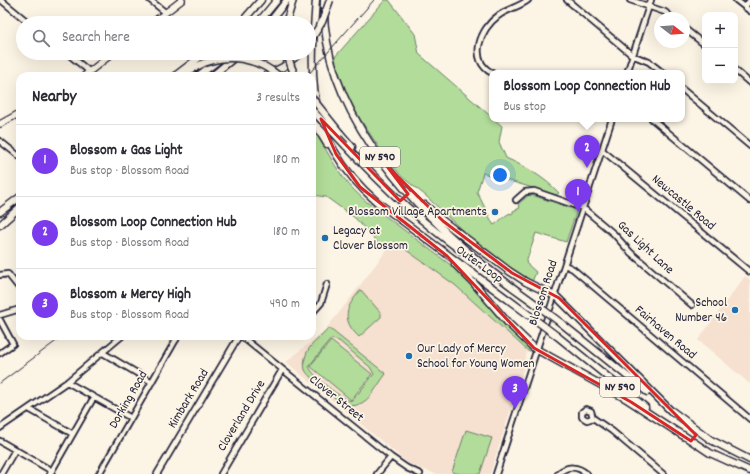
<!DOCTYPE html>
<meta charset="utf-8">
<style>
body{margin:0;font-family:Dekko,sans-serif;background:#f7f7f7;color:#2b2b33}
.controls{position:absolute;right:12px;top:12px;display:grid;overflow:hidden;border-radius:8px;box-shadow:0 4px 16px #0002}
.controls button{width:36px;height:36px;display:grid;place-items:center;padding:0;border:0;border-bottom:1px solid #e1e1e2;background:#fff;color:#2b2b33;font:20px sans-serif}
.compass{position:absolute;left:654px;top:12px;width:36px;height:36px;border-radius:50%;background:#fff;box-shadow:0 4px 16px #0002;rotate:107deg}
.you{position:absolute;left:500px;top:175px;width:14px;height:14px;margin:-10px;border:3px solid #fff;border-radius:50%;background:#1a73e8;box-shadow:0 0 0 6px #1a73e833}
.badge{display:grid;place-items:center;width:26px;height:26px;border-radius:50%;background:#7c3aed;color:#fff;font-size:13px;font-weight:700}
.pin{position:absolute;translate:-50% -33px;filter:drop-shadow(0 1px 2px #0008)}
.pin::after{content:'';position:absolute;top:21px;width:14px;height:12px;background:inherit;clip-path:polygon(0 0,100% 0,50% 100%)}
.popup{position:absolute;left:489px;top:70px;width:196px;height:52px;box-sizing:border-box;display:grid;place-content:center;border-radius:8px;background:#fff;filter:drop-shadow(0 1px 3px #0005);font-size:13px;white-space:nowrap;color:#7c7c81}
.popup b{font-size:15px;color:#2b2b33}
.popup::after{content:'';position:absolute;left:50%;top:100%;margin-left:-8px;border:8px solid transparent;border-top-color:#fff}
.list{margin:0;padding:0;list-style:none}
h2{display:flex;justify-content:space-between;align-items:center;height:52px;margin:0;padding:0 16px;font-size:17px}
h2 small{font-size:13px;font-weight:400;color:#7c7c81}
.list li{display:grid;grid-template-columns:26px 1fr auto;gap:12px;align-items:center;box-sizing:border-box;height:72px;padding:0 16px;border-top:1px solid #e1e1e2}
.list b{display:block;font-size:15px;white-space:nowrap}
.list p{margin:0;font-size:13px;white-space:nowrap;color:#7c7c81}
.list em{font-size:13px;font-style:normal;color:#7c7c81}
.icon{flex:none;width:22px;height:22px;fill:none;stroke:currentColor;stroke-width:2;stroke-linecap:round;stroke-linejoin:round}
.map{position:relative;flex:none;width:750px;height:474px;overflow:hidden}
.search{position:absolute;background:#fff;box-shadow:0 4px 16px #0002;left:16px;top:16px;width:300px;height:44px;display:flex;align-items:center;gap:10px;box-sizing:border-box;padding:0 14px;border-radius:22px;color:#7c7c81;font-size:15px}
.panel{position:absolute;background:#fff;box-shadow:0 4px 16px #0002;left:16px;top:72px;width:300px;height:268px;border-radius:12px}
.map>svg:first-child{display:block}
.built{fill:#f6e0d0}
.green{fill:#b2dc99;stroke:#6a7f6a;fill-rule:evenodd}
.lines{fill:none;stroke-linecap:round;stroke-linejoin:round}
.minor-casing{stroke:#22223b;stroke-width:8}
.major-casing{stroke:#22223b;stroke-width:8}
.highway-casing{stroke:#22223b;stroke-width:9}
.minor{stroke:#fcf5e5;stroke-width:4.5}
.major{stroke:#fcf5e5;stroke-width:5.5}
.highway{stroke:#fcf5e5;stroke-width:6}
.rail{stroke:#22223b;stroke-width:1}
.highway-bridge-casing{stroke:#22223b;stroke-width:9;stroke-linecap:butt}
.highway-bridge{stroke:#fcf5e5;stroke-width:6}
.marked{fill:none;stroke:#d62828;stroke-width:3;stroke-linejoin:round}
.poi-dot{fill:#1f6fb2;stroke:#fcf5e5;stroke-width:1.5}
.labels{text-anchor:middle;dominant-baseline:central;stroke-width:3.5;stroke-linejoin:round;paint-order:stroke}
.shield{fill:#fcf5e5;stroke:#63616e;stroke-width:1}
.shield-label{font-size:12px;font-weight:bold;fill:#22223b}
.street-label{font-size:13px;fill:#22223b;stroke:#fcf5e5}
.poi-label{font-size:13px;fill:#22223b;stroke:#fcf5e5;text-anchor:end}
</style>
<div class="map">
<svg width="750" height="474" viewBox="0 0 750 474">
<rect width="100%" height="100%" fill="#fcf5e5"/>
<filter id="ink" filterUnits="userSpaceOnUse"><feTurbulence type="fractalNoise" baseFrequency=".025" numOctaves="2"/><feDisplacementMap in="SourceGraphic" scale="8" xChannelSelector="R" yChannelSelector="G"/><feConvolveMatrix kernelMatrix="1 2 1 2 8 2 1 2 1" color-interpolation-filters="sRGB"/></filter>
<g filter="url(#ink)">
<path class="built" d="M395,242l60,43 72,66 -6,27 -31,96h-54l-27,-10 -123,-102 38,-31 22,-27 43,-57z
M745,276l5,4v104l-52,-44z"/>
<path class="green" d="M385,0h4l26,34 4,20 83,72 -3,16 7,16c20,9 38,19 53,35l-3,2 -73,-22 -6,19 16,32 1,1c6,-4 10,-9 16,-12l1,1 2,-1v-2l7,-3 -2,-4 11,-9 6,1 42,14 -11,32 -30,-9 -10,30 10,9 -4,10 -9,-4 -52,-38 -8,-9 -37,-35 -24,-19 -20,-25 -22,-33 -13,-24 -13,-37z
M312,126c11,17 19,35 31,51 7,10 16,18 25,26l84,63 20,20 31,36 26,26v4l-74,-67 -60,-43 -6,5 -10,-3 -24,-26 -29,-21 -14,-2z
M361,290l20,23v4l-22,20c-18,-17 -14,-30 2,-47z
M329,328l57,46c-9,11 -15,27 -29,31 -4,1 -8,1 -12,-1 -7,-2 -37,-27 -40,-34 -1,-4 -1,-8 0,-12 3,-14 16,-20 24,-30zM331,339l8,2 31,26 4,7 -22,27c-10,-1 -41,-26 -43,-35z
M331,341l41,33 -21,26 -41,-34z
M466,430l26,8 -12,36h-20l-8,-2z"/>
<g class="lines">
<g class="minor-casing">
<path id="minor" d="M1,0l28,23
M150,0l15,12
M567,0l65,55 17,7 14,11
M630,0l35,12 7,6
M736,0l14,11
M745,7l5,-7
M684,28l21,17
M67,53l23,19
M735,70l15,13
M492,73c-24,-13 -12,-44 6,-57 9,-7 21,-9 30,-16
M627,73l24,-73
M682,89l68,57
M652,119l98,82
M0,141l20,16
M602,150l148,122
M516,200l9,-8 9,-1 49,17 31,26 16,18 62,53
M565,265l8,4 177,150
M0,275l8,-1 12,15
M312,313l9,-10 6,-19
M0,315l20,-6
M0,320l13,24 -13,9
M170,336l6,4
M241,336l150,121 16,11 13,6
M103,353l49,29
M67,382l64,36
M29,409l44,25
M586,409l5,2 2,7 -6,2 -5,-3v-5z
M593,418l19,13 51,43
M0,428l67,-46 55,-46
M0,441l52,30
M1,474l14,-24
M50,474l44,-77
M99,474l79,-138
M157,474l82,-138
M221,474l61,-104
M377,474l14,-17
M496,474l116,-355
M558,474c9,-9 20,-8 29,0"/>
</g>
<g class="major-casing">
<path id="major" d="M152,23l30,-23
M84,76l29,-23
M0,124l20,-11"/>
</g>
<g class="highway-casing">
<path id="highway" d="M316,0c-2,29 -5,59 -2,88 4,45 29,85 63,114l156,116
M324,0c-4,105 81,200 157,263 18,15 37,28 56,42
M241,23l20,-23
M258,23l19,-23
M269,23l18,-23
M286,23l7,-23
M186,72l18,-9
M175,76l30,-23
M198,76l30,-23
M212,76l28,-23
M265,76l18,-9 17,-14
M312,119l15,25
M340,133l12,14
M345,145c36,39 74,76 118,107
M425,205l18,16 66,50 17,11 31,15 116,116
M0,212l20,-15
M0,225l20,-18
M455,264l18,18 35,41 26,25 91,50 60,39
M561,323l86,69
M557,336l88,71
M672,411l39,29 39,20
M683,435l27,18 40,18"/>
</g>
<use href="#minor" class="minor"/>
<use href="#major" class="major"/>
<use href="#highway" class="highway"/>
<path class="rail" d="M307,76l67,-76
M0,383l63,-47"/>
<g class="highway-bridge-casing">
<path id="highway-bridge" d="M309,43l13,-21 8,-22
M287,53l4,13 4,10
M204,63c26,-10 53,-5 75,13
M312,98l28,35
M312,110l33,35
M537,305l24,18
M533,318l24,18"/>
</g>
<use href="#highway-bridge" class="highway-bridge"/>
</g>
</g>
<path class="marked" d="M321,119l79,82 8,-7 -22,-29 57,56 69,52 47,25 137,137 -5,6 -60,-39 -97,-54 -87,-92 -87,-69 -24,-33z"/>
<g class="poi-dot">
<circle cx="495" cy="212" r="4"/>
<circle cx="325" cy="238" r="4"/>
<circle cx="735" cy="310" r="4"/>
<circle cx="409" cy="356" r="4"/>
</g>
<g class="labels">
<g class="shield">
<rect x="360" y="147" width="40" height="20" rx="3"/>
<rect x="600" y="377" width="40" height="20" rx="3"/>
</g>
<g class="shield-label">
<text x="380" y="157">NY 590</text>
<text x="620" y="387">NY 590</text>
</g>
<g class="street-label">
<text transform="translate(683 203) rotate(40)">Newcastle Road</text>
<text transform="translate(645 248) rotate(43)">Gas Light Lane</text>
<text transform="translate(479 265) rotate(36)">Outer Loop</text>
<text transform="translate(544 293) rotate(-72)">Blossom Road</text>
<text transform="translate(665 333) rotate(40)">Fairhaven Road</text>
<text transform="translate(189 399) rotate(-59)">Kimbark Road</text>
<text transform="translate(336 399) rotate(39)">Clover Street</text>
<text transform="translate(129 400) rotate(-60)">Dorking Road</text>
<text transform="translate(242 416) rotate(-59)">Cloverland Drive</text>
</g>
<g class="poi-label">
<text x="487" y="212">Blossom Village Apartments</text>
<text x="333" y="231" text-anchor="start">Legacy at<tspan x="333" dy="15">Clover Blossom</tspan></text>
<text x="727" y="303">School<tspan x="727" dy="15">Number 46</tspan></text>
<text x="417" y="349" text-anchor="start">Our Lady of Mercy<tspan x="417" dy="15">School for Young Women</tspan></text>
</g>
</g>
</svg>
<div class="controls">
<button>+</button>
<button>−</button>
</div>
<svg class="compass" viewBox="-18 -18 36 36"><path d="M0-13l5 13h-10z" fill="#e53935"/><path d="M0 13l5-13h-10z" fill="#7c7c81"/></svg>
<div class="you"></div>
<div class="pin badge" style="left:578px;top:212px">1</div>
<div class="pin badge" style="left:587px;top:168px">2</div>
<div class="popup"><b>Blossom Loop Connection Hub</b>Bus stop</div>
<div class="pin badge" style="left:515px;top:409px">3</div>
<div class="search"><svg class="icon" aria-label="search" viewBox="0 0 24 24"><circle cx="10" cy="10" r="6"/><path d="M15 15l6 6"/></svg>Search here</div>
<section class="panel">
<h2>Nearby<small>3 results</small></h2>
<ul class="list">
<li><span class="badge">1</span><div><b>Blossom &amp; Gas Light</b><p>Bus stop · Blossom Road</p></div><em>180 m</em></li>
<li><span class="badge">2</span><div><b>Blossom Loop Connection Hub</b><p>Bus stop · Blossom Road</p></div><em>180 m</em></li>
<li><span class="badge">3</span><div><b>Blossom &amp; Mercy High</b><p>Bus stop · Blossom Road</p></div><em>490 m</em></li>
</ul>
</section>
</div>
